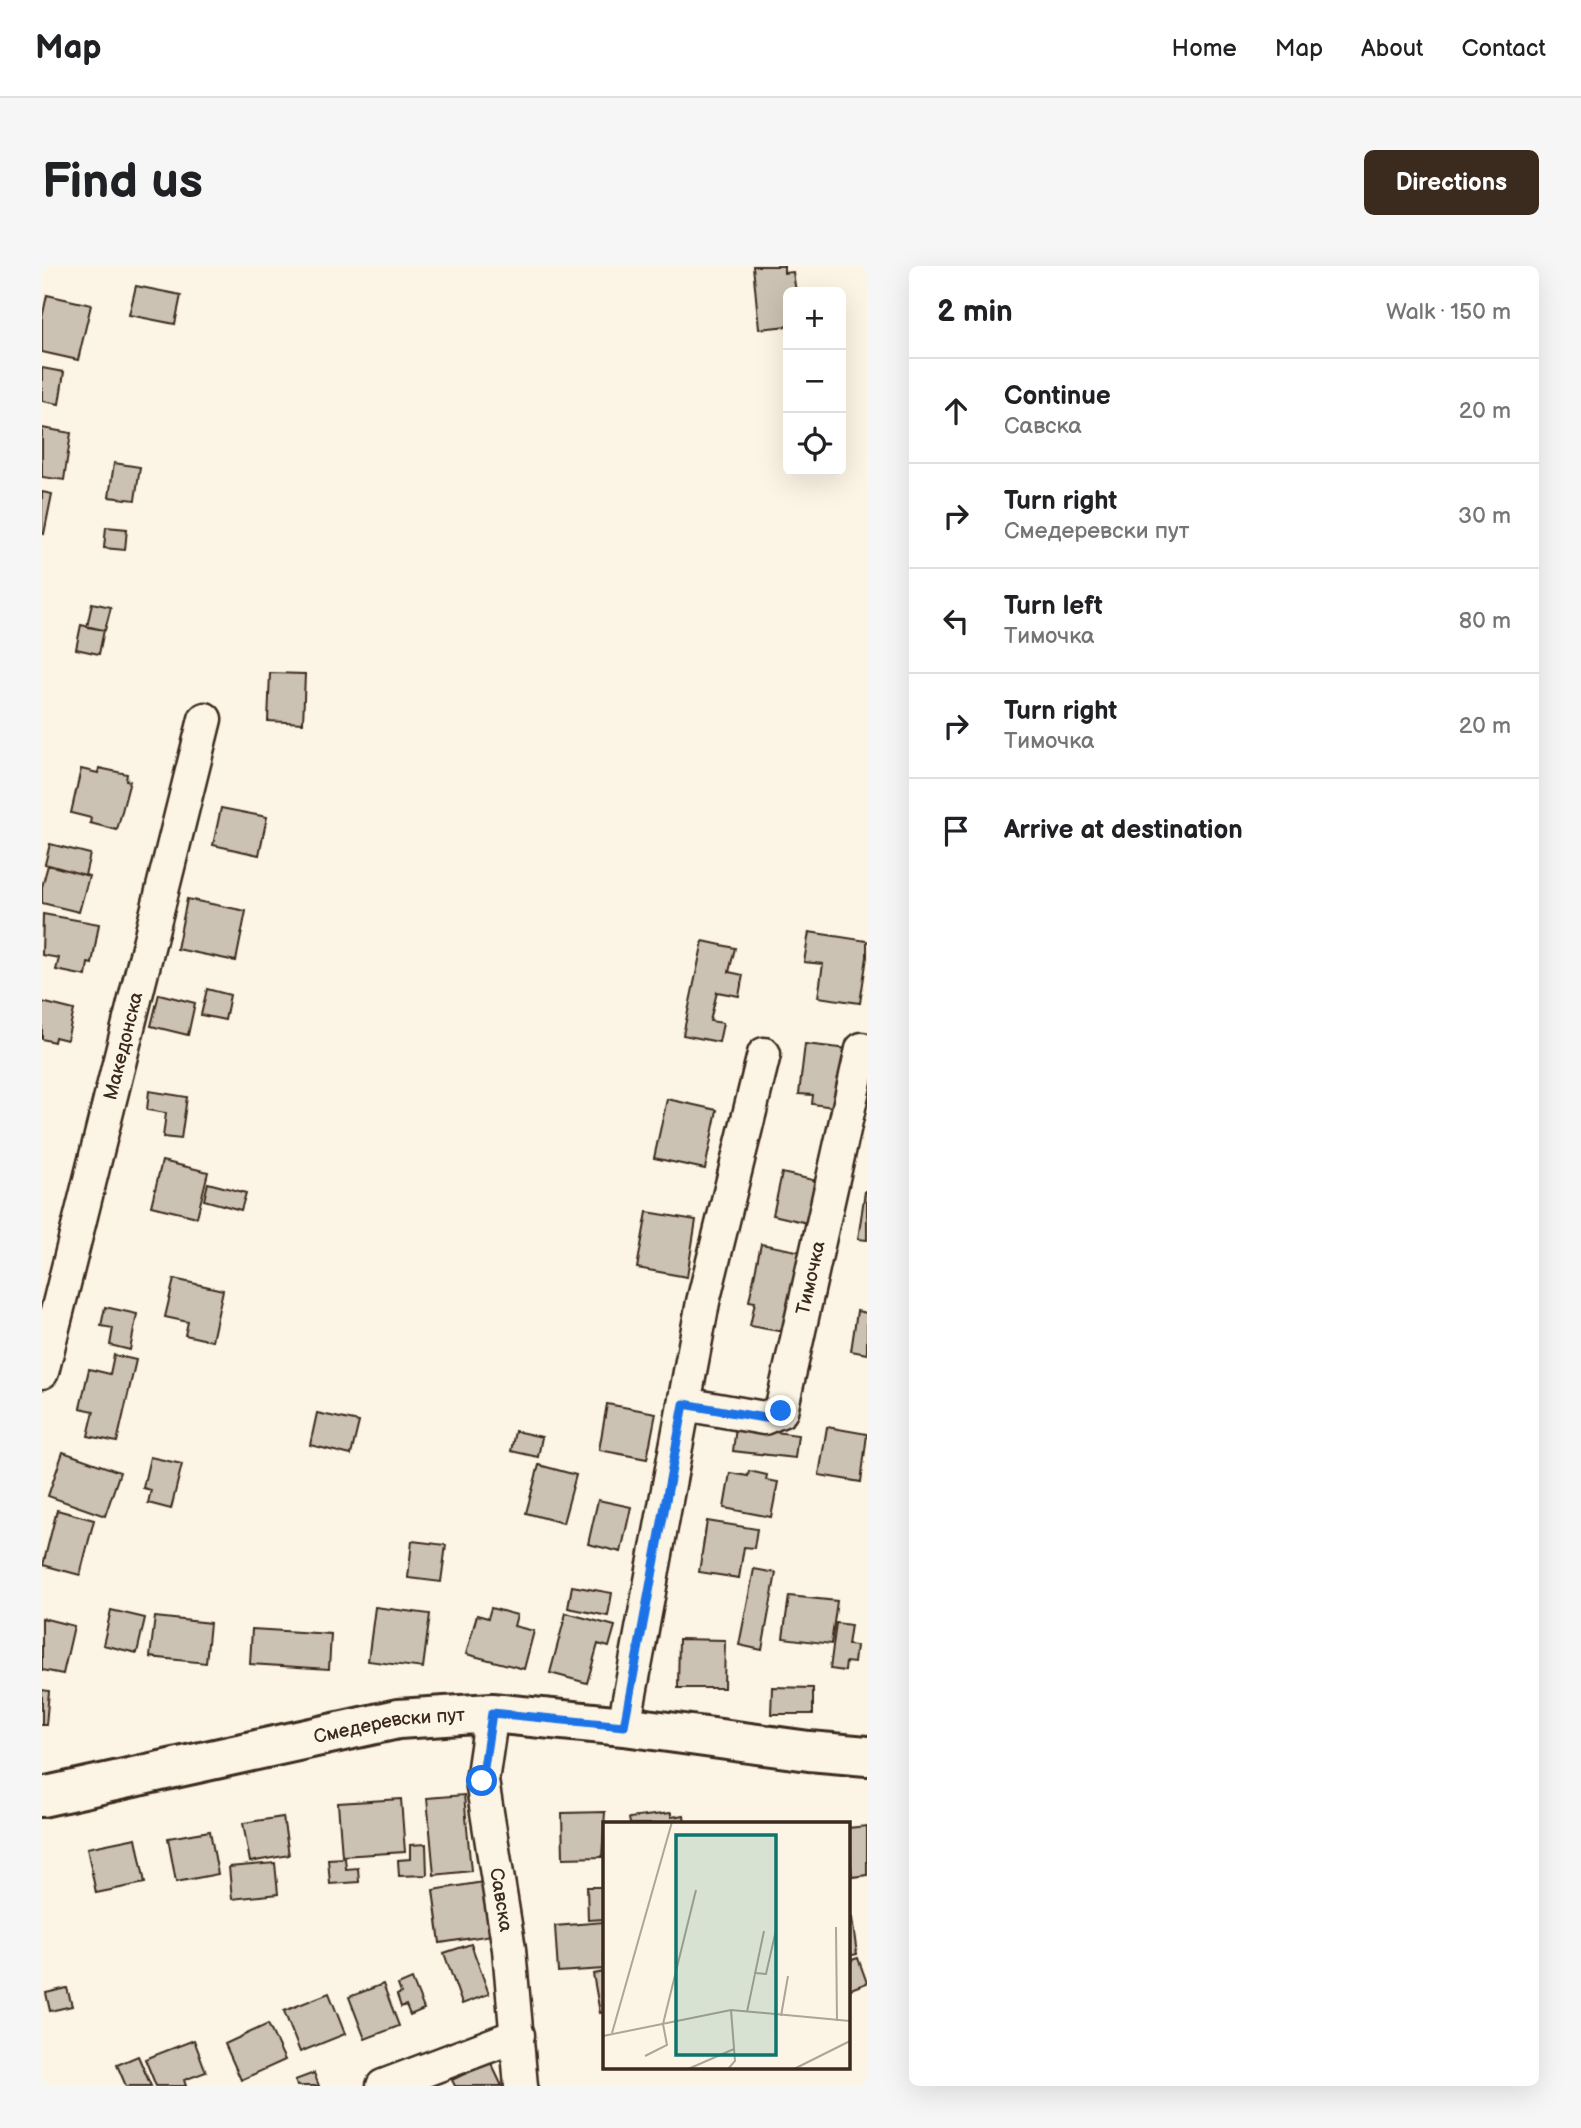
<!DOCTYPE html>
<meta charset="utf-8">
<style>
body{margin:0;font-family:"Balsamiq Sans",sans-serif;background:#f6f6f6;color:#202124}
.controls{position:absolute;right:21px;top:21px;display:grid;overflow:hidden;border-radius:10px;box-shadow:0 7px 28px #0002}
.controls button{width:63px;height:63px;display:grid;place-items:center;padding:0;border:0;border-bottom:2px solid #e0e0e0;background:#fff;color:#202124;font:35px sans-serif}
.stop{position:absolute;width:21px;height:21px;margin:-16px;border:5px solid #1a73e8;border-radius:50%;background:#fff}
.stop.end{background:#1a73e8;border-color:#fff;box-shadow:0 2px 7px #0008}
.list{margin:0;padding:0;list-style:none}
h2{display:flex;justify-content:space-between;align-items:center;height:91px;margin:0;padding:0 28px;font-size:30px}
h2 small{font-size:23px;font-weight:400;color:#757577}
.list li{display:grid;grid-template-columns:46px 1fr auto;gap:21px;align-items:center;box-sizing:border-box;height:105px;padding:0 28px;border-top:2px solid #e0e0e0}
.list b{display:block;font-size:26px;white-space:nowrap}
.list p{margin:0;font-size:23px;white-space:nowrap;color:#757577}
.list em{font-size:23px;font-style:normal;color:#757577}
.icon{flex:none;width:38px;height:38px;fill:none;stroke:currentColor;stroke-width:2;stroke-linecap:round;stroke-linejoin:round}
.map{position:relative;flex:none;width:825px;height:1820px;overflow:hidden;border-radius:10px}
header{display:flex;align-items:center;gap:42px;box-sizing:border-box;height:98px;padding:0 35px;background:#fff;border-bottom:2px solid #e0e0e0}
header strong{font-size:33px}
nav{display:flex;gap:38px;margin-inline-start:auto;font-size:24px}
.intro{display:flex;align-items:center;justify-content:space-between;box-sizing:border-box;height:168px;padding:0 42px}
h1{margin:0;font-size:49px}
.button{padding:18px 32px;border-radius:10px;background:#3b2a1e;color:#fff;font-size:24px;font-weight:700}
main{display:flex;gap:42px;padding:0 42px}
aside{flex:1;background:#fff;border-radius:10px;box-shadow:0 7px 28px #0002}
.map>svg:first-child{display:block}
.building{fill:#ccc2b3;stroke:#3b2a1e;stroke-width:2}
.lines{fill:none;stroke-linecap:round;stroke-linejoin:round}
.street-casing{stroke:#3b2a1e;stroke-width:37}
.secondary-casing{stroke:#3b2a1e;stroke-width:44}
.street{stroke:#fcf5e5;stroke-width:32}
.secondary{stroke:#fcf5e5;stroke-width:38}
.route{stroke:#1a73e8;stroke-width:9}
.labels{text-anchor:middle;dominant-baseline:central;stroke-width:6;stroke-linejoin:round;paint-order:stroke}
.street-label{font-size:19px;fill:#3b2a1e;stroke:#fcf5e5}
.inset-road{fill:none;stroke:#afa495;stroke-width:2}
.view{fill:#0f766e;fill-opacity:0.15;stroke:#0f766e;stroke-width:3.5}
.inset-edge{fill:none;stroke:#3b2a1e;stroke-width:3.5}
</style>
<header>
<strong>Map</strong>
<nav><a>Home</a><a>Map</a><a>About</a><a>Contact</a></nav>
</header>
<div class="intro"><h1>Find us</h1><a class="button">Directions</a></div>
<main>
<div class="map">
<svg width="825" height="1820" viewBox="0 0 825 1820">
<rect width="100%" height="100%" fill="#fcf5e5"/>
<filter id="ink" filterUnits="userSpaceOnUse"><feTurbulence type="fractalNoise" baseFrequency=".0143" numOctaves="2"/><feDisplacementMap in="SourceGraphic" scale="14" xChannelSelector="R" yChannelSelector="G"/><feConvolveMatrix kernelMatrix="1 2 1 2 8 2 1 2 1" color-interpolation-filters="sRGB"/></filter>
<g filter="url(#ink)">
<path class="building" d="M711,0h31v7l9,-1 3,20h-8v34l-29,3z
M94,20l45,9 -6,29 -46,-9z
M5,29l44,10 -13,55 -36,-8v-34z
M0,102l22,4 -5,32 -17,-3z
M0,162l29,5 -7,47 -22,-3z
M72,197l26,4 -5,33 -26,-3z
M0,226l10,2 -8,40 -2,-1z
M64,261l21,2 -2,21 -21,-2z
M50,337l19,4 -6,23 -18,-3z
M39,359l23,5 -5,24 -23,-5z
M228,407l35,1 -2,49 -35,-2z
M57,502l28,6 -1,6 4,1 -13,49 -27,-7 1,-5 -20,-5 10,-44 17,4z
M179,542l46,9 -8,38 -46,-10z
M8,578l40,10 -5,21 -40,-11z
M6,599l41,11 -10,36 -37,-9v-16z
M145,633l59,12 -10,50 -59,-12z
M1,648l56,10 -7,40 -4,-1 -2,13 -30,-6 3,-12 -17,-3z
M767,666l58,9v16l-7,46 -42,-6 5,-33 -19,-2z
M661,675l32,7 -6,24 14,3 -4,21 -22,-4 -7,29 13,2 -4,19 -36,-7z
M165,723l23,6 -5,25 -24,-5z
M117,728l36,9 -7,32 -37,-9z
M0,736l32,8 -7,30 -12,-3 -1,5 -12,-3z
M763,778l43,5 -7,59 -29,-4 1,-9 -14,-1z
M107,825l38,6 -6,42 -18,-2 3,-24 -19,-3z
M625,833l50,11 -12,59 -51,-11z
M120,895l46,11 -11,45 -46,-11z
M740,907l44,10 -10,42 -43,-10z
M166,917l38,10 -5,17 -37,-10z
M823,925h2v49l-9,-1z
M605,946l49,8 -9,57 -50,-9z
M719,978l51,10 -22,79 -40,-7 5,-24 -6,-1z
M132,1013l49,11 -11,51 -27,-6 3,-13 -23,-5z
M63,1041l32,7 -7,36 -20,-5 3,-17 -12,-2z
M815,1045l10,2v41l-16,-3z
M72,1089l22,5 -19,82 -29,-6 6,-25 -14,-3 9,-39 21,5z
M565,1138l49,9 -9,46 -48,-9z
M275,1147l42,9 -8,33 -41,-10z
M694,1161l62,8 -3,23 -62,-7z
M785,1161l40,7 -6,48 -42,-7z
M473,1165l27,6 -4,20 -27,-6z
M21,1186l57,20 -15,44 -57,-20z
M108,1191l32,7 -11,45 -23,-6 3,-13 -8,-2z
M497,1199l37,10 -13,48 -37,-10z
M707,1205l18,4 -1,5 12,2 -7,35 -47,-9 6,-35 18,3z
M556,1234l33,7 -10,45 -33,-8z
M15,1244l37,10 -14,55 -37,-10z
M665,1255l50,8 -3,19 -10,-1 -5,31 -40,-6z
M370,1275l34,4 -5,37 -33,-4z
M712,1303l22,4 -14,77 -23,-5z
M530,1320l40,7 -4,23 -40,-8z
M747,1330l48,5 -6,43 -48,-6z
M333,1341l55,7 -7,54 -55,-7z
M449,1342l26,7 -3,11 20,5 -10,38 -58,-15 11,-39 11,3z
M69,1344l34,8 -8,35 -34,-8z
M524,1347l49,13 -6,21 -11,-3 -11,39 -37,-10z
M113,1351l55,6 -4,40 -56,-6z
M0,1352l32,8 -11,48 -21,-4z
M794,1357l15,2 -3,20 8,1 -2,17 -8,-1 -1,9 -15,-2z
M210,1363l79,5 -2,35 -79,-5z
M637,1373l46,1 -1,48h-46z
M730,1421l41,1v26h-42z
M0,1424l7,1 -3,34h-4z
M422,1529l7,76 -37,4 -7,-77z
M359,1533l4,53 -63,4 -4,-53z
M563,1546l-3,45 -39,1 -1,-45z
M629,1547v4l13,-2 1,9h-55l-1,-6z
M241,1551l6,38 -39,7 -7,-39z
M825,1560v49l-15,2 -4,-49z
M168,1565l8,43 -42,8 -8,-44z
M94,1572l9,45 -49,10 -9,-45z
M384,1578l1,31 -28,1 -1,-16 12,-1v-14z
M303,1592l1,11 12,-1 1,14 -29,2 -2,-25z
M233,1597l3,31 -46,5 -3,-32z
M448,1615l8,53 -58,9 -7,-53z
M545,1621h17v32l-16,1z
M806,1652h4l5,36 -9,2z
M562,1656v47l-46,3 -3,-46z
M429,1678l18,50 -27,10 -18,-51z
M816,1692l9,25 -19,7v-29z
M562,1706v40l-4,1 -7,-39z
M370,1713l12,30 -14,6 -4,-10 -5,2 -4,-12 4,-2 -3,-8z
M341,1718l16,42 -34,13 -16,-42z
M25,1722l5,18 -22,5 -4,-18z
M287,1727l16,41 -45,18 -16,-41z
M226,1758l17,36 -44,20 -16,-36z
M152,1774l12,32 -22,8 2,6h-30l-11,-27z
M96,1790l13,30h-25l-9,-21z
M448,1795l12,25h-47l-3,-6z
M272,1807l5,13h-22l-2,-6z"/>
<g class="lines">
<g class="street-casing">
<g id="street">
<path id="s1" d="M0,1106l163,-653"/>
<path id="s2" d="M642,1138l80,14 17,-7 81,-362"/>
<path id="s3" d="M450,1447l-10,68 27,168 12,137"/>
<path d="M582,1460l79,-424 61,-248"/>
<path d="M341,1820l135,-51"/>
</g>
</g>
<g class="secondary-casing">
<g id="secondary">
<path id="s4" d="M0,1531l356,-78 94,-6 132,13 185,25 58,5"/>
</g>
</g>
<use href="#street" class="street"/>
<use href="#secondary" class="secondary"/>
</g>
</g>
<g class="lines" filter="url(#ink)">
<path class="route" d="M440,1515l10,-68 132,13 60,-322 80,14 17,-7"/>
</g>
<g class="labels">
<g class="street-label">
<text stroke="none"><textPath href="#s1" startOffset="336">Македонска</textPath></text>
<text stroke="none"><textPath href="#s2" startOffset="236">Тимочка</textPath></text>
<text stroke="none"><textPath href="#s4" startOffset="355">Смедеревски пут</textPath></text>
<text stroke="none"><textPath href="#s3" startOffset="189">Савска</textPath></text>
</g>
</g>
<g transform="translate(561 1556)">
<rect width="247" height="247" fill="#fcf5e5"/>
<path class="inset-road" d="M233,105l1,94M151,151l12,1 10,-44M144,190l17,-81M178,194l7,-40M9,211l60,-211M0,214l128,-26 119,11M42,234l22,-11 -4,-21 33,-134M85,247l46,-20M125,247l7,-8 -4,-51M191,247l56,-28"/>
<path class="view" d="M73,13h100v220h-100z"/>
<rect width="247" height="247" class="inset-edge"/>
</g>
</svg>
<div class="controls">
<button>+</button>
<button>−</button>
<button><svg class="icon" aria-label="locate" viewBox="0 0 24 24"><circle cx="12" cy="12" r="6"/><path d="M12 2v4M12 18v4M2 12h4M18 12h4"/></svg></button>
</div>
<div class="stop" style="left:440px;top:1515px"></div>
<div class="stop end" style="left:739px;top:1145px"></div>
</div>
<aside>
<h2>2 min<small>Walk · 150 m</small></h2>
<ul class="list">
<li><svg class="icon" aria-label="ahead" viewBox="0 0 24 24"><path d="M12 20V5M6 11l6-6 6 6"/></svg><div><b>Continue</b><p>Савска</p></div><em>20 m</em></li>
<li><svg class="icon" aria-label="right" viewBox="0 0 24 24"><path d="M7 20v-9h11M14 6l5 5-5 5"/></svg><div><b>Turn right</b><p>Смедеревски пут</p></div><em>30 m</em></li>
<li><svg class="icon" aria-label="left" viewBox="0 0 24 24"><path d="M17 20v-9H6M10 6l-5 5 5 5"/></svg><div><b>Turn left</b><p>Тимочка</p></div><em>80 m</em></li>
<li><svg class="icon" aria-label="right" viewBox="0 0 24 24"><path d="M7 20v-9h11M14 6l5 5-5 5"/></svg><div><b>Turn right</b><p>Тимочка</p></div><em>20 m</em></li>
<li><svg class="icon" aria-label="arrive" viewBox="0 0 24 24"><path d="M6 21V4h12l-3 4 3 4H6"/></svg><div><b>Arrive at destination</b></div></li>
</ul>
</aside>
</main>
